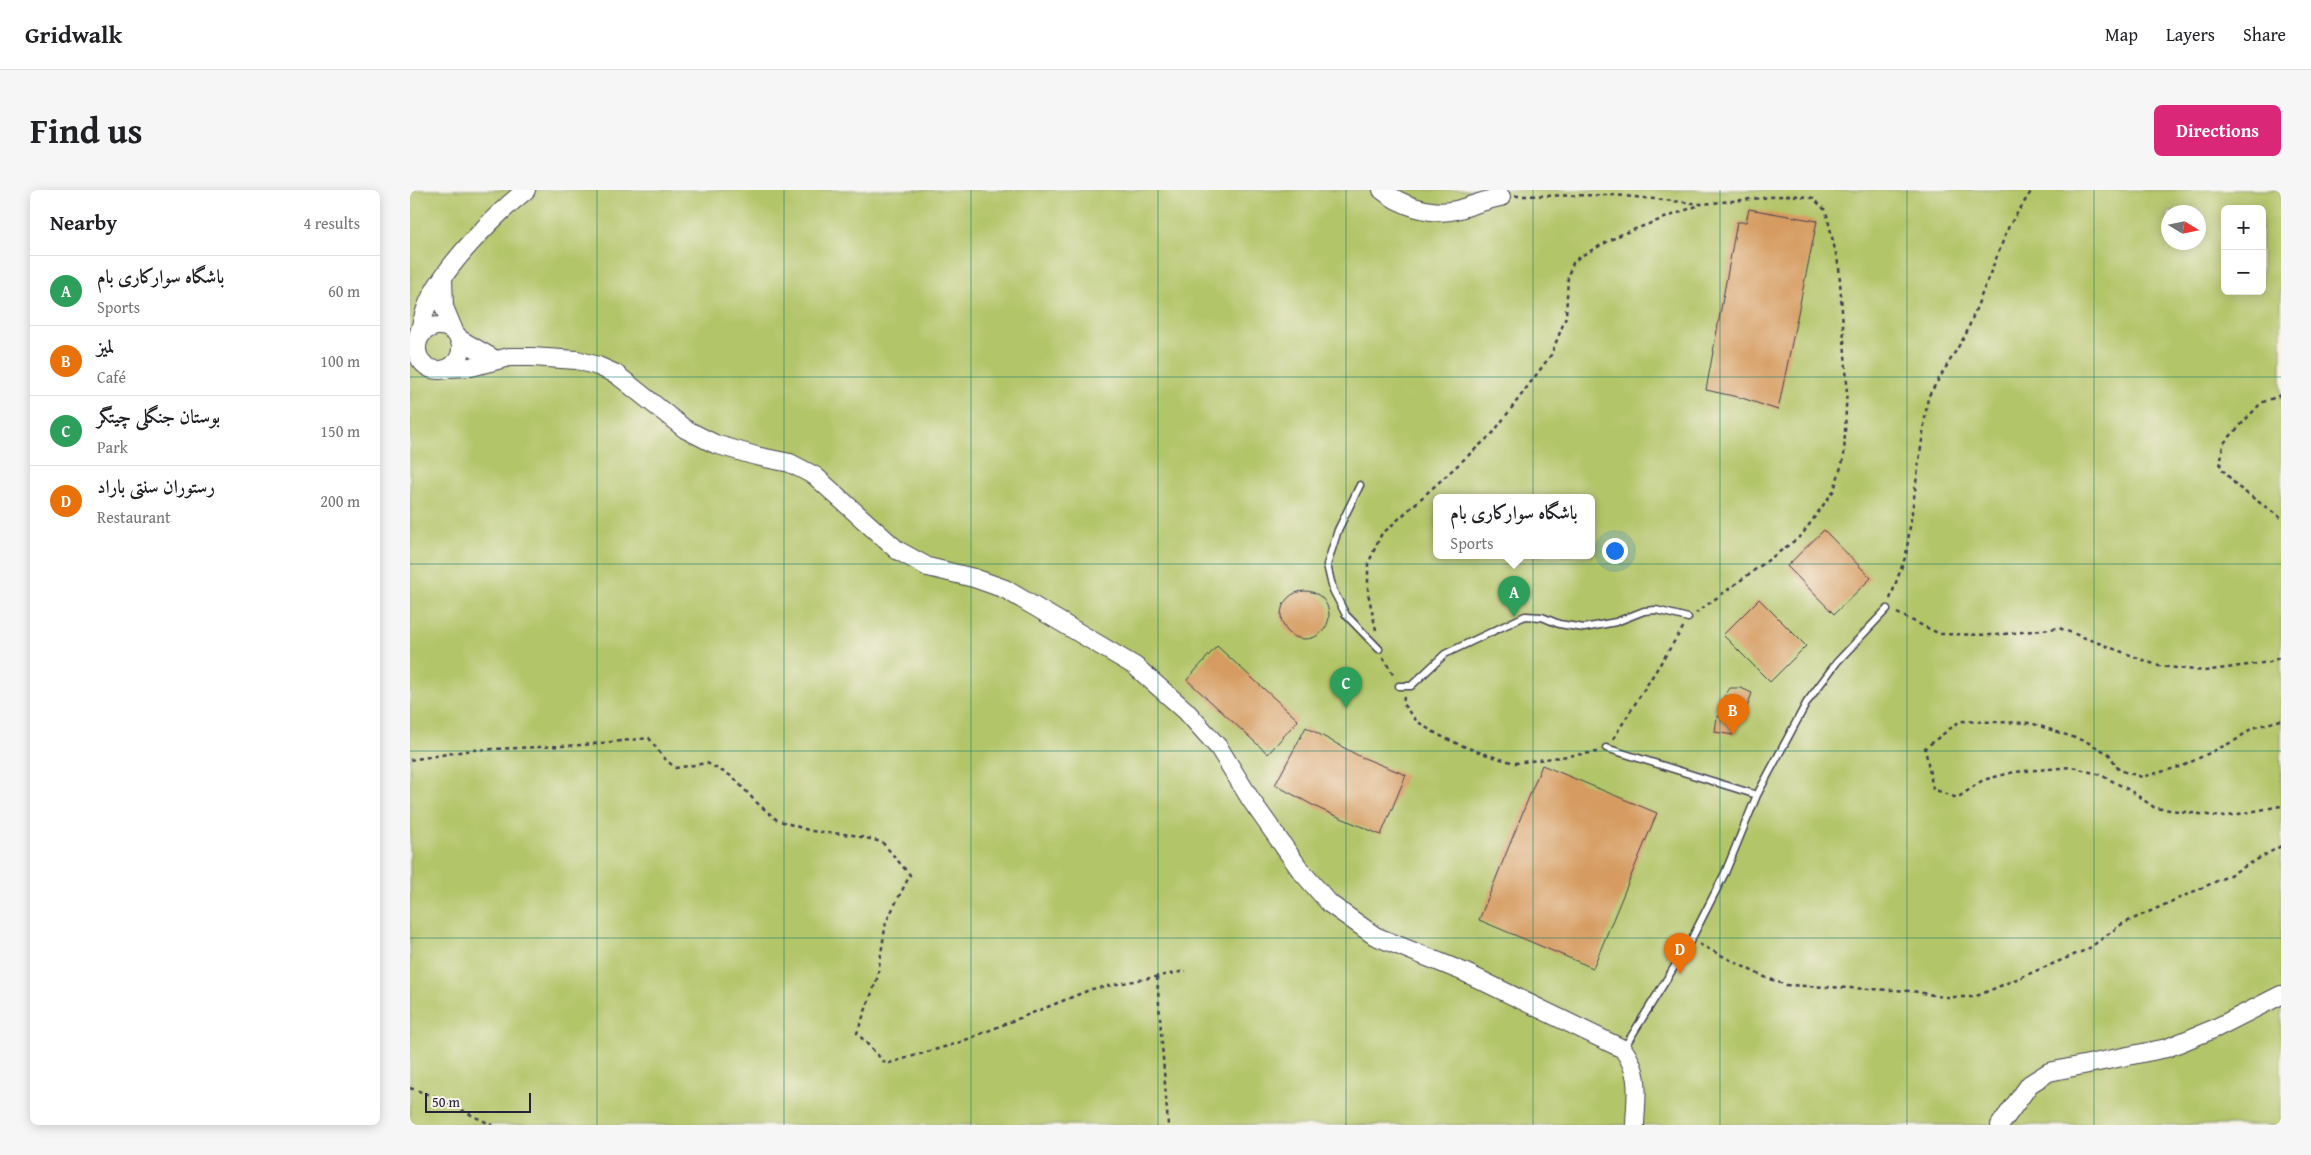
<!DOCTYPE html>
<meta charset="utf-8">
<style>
body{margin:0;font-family:"Gentium Book Plus",Amiri,serif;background:#f6f6f6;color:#202124}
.controls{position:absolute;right:15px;top:15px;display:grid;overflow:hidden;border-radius:8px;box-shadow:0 2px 12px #0003}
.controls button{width:45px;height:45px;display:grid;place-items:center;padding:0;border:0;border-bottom:1px solid #e0e0e0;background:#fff;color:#202124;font:25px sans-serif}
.compass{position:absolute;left:1751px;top:15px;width:45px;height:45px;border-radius:50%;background:#fff;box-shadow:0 2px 12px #0003;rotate:100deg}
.scale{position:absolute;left:15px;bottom:12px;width:106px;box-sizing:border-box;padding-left:5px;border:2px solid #22223b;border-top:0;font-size:14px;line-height:18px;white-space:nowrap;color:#22223b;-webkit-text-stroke:4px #f7f3e8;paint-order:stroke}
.you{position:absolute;left:1204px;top:360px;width:18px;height:18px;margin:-12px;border:4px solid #fff;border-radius:50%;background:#1a73e8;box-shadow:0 0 0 8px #1a73e833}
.badge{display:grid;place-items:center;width:32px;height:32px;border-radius:50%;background:#db2777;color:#fff;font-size:16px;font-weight:700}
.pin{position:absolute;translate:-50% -41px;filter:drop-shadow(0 1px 2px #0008)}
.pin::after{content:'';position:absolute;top:26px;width:18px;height:15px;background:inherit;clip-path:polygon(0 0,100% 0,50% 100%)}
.popup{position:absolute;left:1023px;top:304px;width:162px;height:65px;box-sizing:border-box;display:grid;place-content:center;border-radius:8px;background:#fff;filter:drop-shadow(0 1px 4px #0005);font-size:16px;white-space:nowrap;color:#757577}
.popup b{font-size:19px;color:#202124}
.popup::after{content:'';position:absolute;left:50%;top:100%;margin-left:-10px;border:10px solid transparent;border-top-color:#fff}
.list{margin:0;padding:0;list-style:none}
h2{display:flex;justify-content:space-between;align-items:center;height:65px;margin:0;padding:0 20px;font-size:21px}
h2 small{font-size:16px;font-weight:400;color:#757577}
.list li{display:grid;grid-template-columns:32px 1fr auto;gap:15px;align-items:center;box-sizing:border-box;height:70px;padding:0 20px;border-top:1px solid #e0e0e0}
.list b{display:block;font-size:19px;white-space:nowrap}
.list p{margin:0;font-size:16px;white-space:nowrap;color:#757577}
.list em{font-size:16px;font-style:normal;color:#757577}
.map{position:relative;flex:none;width:1871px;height:935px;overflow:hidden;border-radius:8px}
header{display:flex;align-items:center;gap:30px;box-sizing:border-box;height:70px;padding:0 25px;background:#fff;border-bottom:1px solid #e0e0e0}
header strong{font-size:24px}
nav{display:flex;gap:28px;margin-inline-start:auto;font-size:18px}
.intro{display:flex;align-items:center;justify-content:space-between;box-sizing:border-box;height:120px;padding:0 30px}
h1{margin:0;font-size:35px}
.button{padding:12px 22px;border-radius:8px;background:#db2777;color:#fff;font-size:18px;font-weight:700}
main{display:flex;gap:30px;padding:0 30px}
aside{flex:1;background:#fff;border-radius:8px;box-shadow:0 2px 12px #0003}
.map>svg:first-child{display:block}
.green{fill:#b3c569;stroke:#6a7452;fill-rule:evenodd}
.building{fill:#d69b60}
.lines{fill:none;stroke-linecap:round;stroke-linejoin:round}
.lane-casing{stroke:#413f51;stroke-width:9}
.secondary-casing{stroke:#413f51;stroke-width:20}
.path{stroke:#413f51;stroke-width:2.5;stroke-dasharray:4 4;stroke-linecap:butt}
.lane{stroke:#fff;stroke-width:6}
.secondary{stroke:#fff;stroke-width:18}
.grid{fill:none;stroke:#0f766e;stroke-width:1;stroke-opacity:0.55}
</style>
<header>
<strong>Gridwalk</strong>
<nav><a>Map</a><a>Layers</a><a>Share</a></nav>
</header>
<div class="intro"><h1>Find us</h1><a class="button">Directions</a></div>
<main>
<aside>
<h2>Nearby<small>4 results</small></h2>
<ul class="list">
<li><span class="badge" style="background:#2e9e5b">A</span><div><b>باشگاه سوارکاری بام</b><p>Sports</p></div><em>60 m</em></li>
<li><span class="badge" style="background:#e8710a">B</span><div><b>لمیز</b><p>Café</p></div><em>100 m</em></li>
<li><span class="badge" style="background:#2e9e5b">C</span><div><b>بوستان جنگلی چیتگر</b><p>Park</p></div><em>150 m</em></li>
<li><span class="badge" style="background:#e8710a">D</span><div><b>رستوران سنتی باراد</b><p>Restaurant</p></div><em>200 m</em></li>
</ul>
</aside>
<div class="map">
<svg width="1871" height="935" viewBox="0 0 1871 935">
<rect width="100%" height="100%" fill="#f7f3e8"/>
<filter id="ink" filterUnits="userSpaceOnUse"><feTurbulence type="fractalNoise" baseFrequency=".02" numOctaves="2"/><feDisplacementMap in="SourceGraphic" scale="10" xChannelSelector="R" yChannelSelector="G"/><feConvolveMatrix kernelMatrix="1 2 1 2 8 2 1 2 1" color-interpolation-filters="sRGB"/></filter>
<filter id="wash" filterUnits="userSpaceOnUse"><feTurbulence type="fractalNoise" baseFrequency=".0096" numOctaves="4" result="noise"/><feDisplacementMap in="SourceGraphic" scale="20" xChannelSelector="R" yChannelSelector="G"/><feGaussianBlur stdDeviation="1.12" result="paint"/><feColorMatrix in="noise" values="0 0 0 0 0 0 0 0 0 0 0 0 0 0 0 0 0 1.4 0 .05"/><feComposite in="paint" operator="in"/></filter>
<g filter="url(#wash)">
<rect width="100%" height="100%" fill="#f3e6ce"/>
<path class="green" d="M0,0h1871v935h-1871zM1815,19h37v82h-37zM1758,22h30v30h-30zM1026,308h156v58h-156z"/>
<g id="blocks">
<path class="building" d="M1339,19l68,12 -39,189 -36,-12 -36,-8 31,-168h9z
M1414,340l47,48 -37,36 -47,-48z
M871 425a24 24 0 1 1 48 0a24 24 0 1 1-48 0Z
M1349,409l47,47 -36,36 -47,-47z
M807,456l81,74 -30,34 -81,-74z
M1320,498h11l11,5 -6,17 -13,8 -9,-21z
M1307,526l19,5 -3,14 -18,-3z
M896,537l53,29 47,19 -25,60 -61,-26 -45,-24z
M1132,575l115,48 -64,155 -114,-48z"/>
</g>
</g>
<g filter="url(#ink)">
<use href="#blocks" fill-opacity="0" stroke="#413f51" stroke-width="1"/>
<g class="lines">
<g class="lane-casing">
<path id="lane" d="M950,295l-22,45 -11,35 6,25 13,25 33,34
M989,496h12l34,-32 80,-38 17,1 17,7 25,4 32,-6 28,-11 12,-1 32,8
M1196,558l151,47
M1214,858l67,-108 34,-67 32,-78 50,-93 30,-40 50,-53"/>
</g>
<g class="secondary-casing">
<path id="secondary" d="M972,0c18,15 50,26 74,20 15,-4 29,-10 45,-13
M33,89l1,28 10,24
M7 158a22 22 0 1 1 44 0a22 22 0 1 1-44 0Z
M7,149c4,-11 6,-23 10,-33 14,-37 68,-91 99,-116
M51,150l35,20
M39,178l22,-1 38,-10h23l45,3 21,6 18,8 69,55 30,15 41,12 34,7 25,13 82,74 31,17 46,11 31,11 130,77 51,45 33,37 32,52 50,71 29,33 45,32 89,36 159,77c19,27 13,45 12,76
M1590,935l30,-41 19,-12 118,-24 49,-20 65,-33"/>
</g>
<path class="path" d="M1105,6l100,-1 87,9 89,-9 22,3 13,13 13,56 8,116 -3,74 -10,33 -33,46 -105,77
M1871,205l-20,8 -38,41 -3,23 18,20 43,31
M1480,409l16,-44 22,-158 38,-63 43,-108 23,-36
M1487,423l43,21 55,1 64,-7 100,38 45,5 66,-9 11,-5
M966,440l-8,-37v-29l13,-29 112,-102 58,-78 15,-38 2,-41 5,-13 6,-6 43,-23 80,-30
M973,467l12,21
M994,507l-1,7c4,5 8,11 12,15 20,19 74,38 101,44l81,-11
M1871,530l-29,8 -16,12 -53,26 -41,11 -23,-7 -10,-16 -22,-12 -56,-19 -71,-2 -35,27 8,41 24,9 26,-18 31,-8 58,-5 29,8 30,16 24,17 68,9 58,-11
M1203,549l71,-113
M0,570l62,-10 111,-5 66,-7 13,18 13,12 32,-5 26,14 22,24 22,19 34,11 42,4 29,7 28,33 -24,47 -9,57 -20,54 29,31 72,-21 134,-54 94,-18
M1289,754l63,32 24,9 126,6 31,6h31l114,-48 34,-25 106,-48 53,-30
M747,787l11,148
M0,898l23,8 59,29
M1870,935l1,-1"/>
<use href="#lane" class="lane"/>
<use href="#secondary" class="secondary"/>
</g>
</g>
<path class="grid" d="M187,0v935M374,0v935M561,0v935M748,0v935M936,0v935M1123,0v935M1310,0v935M1497,0v935M1684,0v935M0,187h1871M0,374h1871M0,561h1871M0,748h1871"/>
</svg>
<div class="controls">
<button>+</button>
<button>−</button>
</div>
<svg class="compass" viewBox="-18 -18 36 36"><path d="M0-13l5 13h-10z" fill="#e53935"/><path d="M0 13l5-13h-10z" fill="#757577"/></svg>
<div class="scale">50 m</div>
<div class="you"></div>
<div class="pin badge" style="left:1104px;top:427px;background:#2e9e5b">A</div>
<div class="popup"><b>باشگاه سوارکاری بام</b>Sports</div>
<div class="pin badge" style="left:1323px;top:545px;background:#e8710a">B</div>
<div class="pin badge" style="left:936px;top:518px;background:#2e9e5b">C</div>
<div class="pin badge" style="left:1270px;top:784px;background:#e8710a">D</div>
</div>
</main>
